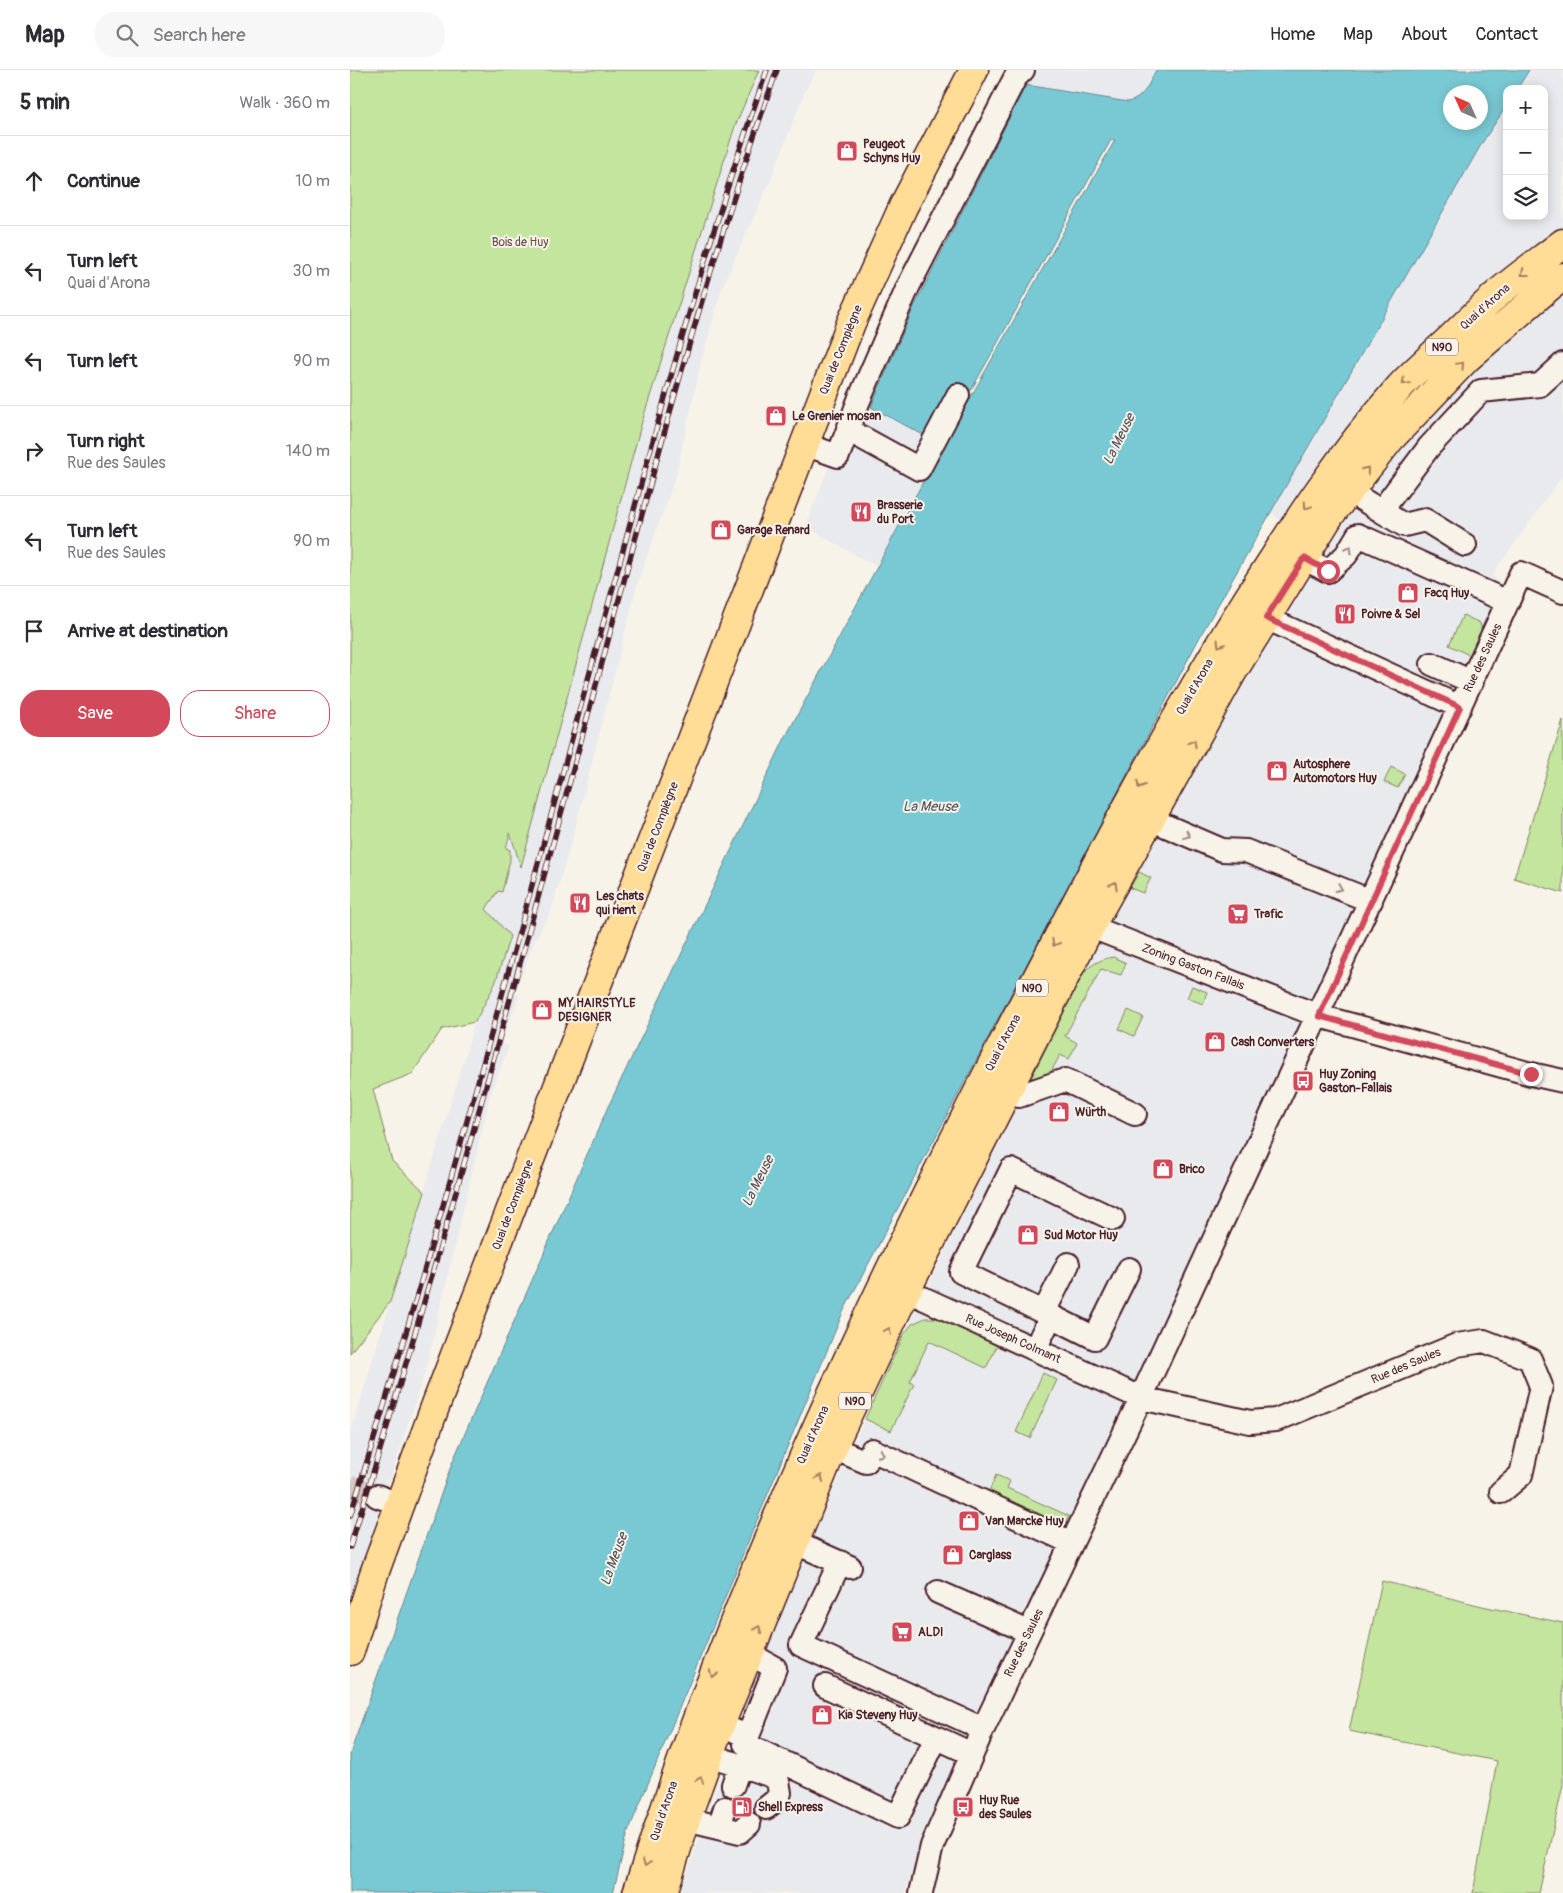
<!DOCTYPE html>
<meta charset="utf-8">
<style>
body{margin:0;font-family:Pangolin,sans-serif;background:#f7f7f7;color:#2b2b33}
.controls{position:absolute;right:15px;top:15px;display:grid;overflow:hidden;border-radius:10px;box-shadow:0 2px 12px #0003}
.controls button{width:45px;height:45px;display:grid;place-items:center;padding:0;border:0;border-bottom:1px solid #e1e1e2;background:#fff;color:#2b2b33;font:25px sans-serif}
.compass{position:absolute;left:1093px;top:15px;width:45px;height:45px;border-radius:50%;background:#fff;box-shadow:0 2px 12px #0003;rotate:315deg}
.stop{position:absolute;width:15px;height:15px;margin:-11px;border:4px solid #d1495b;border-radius:50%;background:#fff}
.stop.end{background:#d1495b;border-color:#fff;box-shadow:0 1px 5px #0008}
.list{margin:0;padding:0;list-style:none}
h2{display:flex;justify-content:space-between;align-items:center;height:65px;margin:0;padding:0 20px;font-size:21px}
h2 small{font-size:16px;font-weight:400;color:#7c7c81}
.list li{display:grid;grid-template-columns:32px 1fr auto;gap:15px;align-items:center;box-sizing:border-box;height:90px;padding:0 20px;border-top:1px solid #e1e1e2}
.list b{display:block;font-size:19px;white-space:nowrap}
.list p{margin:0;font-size:16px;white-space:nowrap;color:#7c7c81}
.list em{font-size:16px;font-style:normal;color:#7c7c81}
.actions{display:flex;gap:10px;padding:15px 20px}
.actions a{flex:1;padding:11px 0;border:1px solid #d1495b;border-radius:20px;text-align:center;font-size:18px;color:#d1495b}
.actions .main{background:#d1495b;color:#fff}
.icon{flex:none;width:28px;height:28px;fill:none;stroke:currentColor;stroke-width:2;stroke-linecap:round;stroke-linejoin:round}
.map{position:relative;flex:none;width:1213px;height:1823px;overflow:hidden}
header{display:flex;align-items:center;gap:30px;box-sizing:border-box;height:70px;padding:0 25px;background:#fff;border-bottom:1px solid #e1e1e2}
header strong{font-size:24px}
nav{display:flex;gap:28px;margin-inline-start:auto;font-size:18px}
.search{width:350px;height:45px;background:#f7f7f7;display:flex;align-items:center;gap:12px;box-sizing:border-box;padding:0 18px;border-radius:20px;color:#7c7c81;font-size:19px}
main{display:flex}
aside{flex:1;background:#fff}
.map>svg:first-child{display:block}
.built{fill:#e9eaee}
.green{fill:#c3e59e;stroke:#868264}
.water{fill:#79c9d4;stroke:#668590;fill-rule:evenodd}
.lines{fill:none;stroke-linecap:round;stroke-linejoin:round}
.minor-tunnel{stroke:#d4c9c2;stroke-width:22;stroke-dasharray:22 11;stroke-linecap:butt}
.minor-casing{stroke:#4a1f2b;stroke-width:26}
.major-casing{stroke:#4a1f2b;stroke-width:31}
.minor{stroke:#f7f3e8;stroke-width:22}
.major{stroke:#ffdd96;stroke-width:28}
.rail-casing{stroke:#4a1f2b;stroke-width:5.5}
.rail{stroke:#f7f3e8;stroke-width:4;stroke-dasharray:11;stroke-linecap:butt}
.oneway{stroke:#a47e60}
.oneway2{stroke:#a0898a}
.route{stroke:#d1495b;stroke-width:6}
.labels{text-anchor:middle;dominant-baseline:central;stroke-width:4;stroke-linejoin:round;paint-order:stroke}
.shield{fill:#f7f3e8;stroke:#7e5f64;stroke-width:1}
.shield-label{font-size:11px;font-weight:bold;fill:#4a1f2b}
.poi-label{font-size:12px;font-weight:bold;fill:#4a1f2b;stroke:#f7f3e8;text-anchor:start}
.park-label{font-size:12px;fill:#685048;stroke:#f7f3e8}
.street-label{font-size:12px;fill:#4a1f2b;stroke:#f7f3e8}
.water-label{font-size:14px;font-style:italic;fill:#58525e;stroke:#f7f3e8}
</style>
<header>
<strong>Map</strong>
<div class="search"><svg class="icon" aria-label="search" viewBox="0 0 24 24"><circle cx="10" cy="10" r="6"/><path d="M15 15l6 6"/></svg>Search here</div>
<nav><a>Home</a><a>Map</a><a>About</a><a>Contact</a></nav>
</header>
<main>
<aside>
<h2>5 min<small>Walk · 360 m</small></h2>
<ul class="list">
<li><svg class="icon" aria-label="ahead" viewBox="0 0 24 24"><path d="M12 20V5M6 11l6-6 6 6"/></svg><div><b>Continue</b></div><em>10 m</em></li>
<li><svg class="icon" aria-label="left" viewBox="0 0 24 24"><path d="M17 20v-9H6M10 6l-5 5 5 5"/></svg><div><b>Turn left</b><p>Quai d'Arona</p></div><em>30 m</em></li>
<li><svg class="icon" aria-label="left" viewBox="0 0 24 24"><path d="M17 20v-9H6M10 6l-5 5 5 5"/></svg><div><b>Turn left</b></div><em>90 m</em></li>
<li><svg class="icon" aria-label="right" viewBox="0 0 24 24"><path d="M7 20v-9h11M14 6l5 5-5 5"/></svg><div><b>Turn right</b><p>Rue des Saules</p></div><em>140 m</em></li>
<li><svg class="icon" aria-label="left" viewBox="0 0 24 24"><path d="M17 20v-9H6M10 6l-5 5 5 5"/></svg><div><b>Turn left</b><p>Rue des Saules</p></div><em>90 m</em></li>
<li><svg class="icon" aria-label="arrive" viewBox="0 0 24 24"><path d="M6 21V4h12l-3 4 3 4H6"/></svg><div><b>Arrive at destination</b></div></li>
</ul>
<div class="actions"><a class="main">Save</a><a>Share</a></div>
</aside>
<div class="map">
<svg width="1213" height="1823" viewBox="0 0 1213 1823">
<rect width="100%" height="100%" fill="#f7f3e8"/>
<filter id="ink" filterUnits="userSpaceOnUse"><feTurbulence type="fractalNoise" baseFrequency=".02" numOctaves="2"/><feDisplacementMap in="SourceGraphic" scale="10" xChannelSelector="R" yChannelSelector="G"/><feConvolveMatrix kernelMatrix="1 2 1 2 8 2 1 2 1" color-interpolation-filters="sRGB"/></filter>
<g filter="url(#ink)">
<path class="built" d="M409,0h57l-10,19 -35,90 -48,106 -22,77 -25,114 -38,106 -65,254 -22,75 -16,28 -20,54 5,2 -19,48 8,3 -19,50 -64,273 -76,234v-168l125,-413 20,-38 -9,-74 12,-19 3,1 5,-43 4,-17 11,34 120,-441 94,-299z
M664,0h142l-14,24 -4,5 -10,3 -102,-17 -112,222 -42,100 71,39 -66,121 -71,-40 1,-5 49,-124z
M1179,0h34v159l-26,17 -255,275 -11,-8 211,-370 25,-38v111h37v-127h-27z
M1213,222v183l-70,99 5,9 3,9 -576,1245 -20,56h-225l76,-219 60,-144 49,-111 46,-99 184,-371 71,-129 107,-186 54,-86 44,-64 36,-45 76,-80z"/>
<path class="green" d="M0,0h409l-24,56 -94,299 -120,442 -11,-34 -4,15 4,2v10l-8,32 -4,-1 -12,18 24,27 -15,48 -20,38 -33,7 -30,45 -39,15 19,72 33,31 -35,110 -40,51z
M1113,545l17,8 2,8 -11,25 -22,-11z
M1213,650v173l-49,-15z
M1041,697l14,7 -7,14 -14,-6z
M789,802l12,6 -8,15 -13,-5z
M763,887l13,6 -5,12 -20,-6 -36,67 12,7 -8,16 -9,-4 -11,21 -18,2 53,-106c8,-8 17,-13 29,-15z
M842,916l15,6 -4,12 -16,-6z
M778,940l15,7 -9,19 -15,-7z
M575,1248h16l57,26 -12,24 -57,-27 -19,41 4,2 -23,47 -26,-12 39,-85 8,-10z
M693,1303l14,7 -27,58 -14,-6z
M646,1405l14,6 -3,7 62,28 -6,15 -76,-35z
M1032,1511l100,25 81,17v162l-24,108h-66l24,-132 -148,-30z"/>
<path class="water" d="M806,0h373l-12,19h-10v16l-25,38 -279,488 -360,681 -215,520 -15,61h-263v-139l102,-291 155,-354 178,-371 128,-238 202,-360h-4l-151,270 -33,27 -56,-30 43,-100 112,-222 102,17c16,-3 21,-19 28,-32zM1100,22h30v30h-30z"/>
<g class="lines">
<path class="minor-tunnel" d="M0,1416l27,10"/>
<g class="minor-casing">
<path id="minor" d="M498,360l71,39 39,-74
M454,374l34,12 21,-56 49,-113 107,-209 8,-8
M984,412l47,29 48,-64 52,-56 59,-6 23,-21
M1031,441l23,14 21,-5 40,25
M938,480l40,21 18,-16 12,-20 150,67
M916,548l194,89
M1082,594l40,18
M786,743l86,37 24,1 125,50
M726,851l243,95 212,58 32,7
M644,1013l25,13 46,-16 70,34
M542,1214l249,114 109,24 26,-2 181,-75 27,-4 46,18 11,27 -20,89 -20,17
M694,1242l24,-48
M701,1246l44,22 34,-69
M685,1279l16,-33 -90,-44 50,-102 102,49
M467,1371l49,21 6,-12 200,93
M27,1426l22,8
M430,1466l70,31
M490,1492l-39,83 182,84
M588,1522l91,40
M383,1578l15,5 27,15 -27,68 -13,-5
M475,1616l147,68
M398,1666l-3,8 153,73 38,-79
M359,1685l63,21 6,5 2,12 -4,7 -10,8
M383,1715l7,-20
M336,1749l54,13 9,-8
M369,1757l6,-19
M571,1823l11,-47 51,-117 158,-331 380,-825 42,19"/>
</g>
<g class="major-casing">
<path id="major" d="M0,1581l24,-77 61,-167 416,-1084 52,-116 71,-137
M287,1823c99,-312 240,-608 391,-898 69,-133 139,-267 219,-395 46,-73 93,-145 151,-211 12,-14 27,-26 41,-40 19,-17 37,-36 56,-53 21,-19 45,-35 68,-53
M313,1823l23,-74 34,-94 118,-290 68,-144 184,-364 143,-256 97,-156 61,-77 75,-79 84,-73 13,-9"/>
</g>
<use href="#minor" class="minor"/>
<use href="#major" class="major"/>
<g class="rail-casing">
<path id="rail" d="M0,1446c88,-279 163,-561 240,-844 55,-202 107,-404 177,-602
M0,1477c88,-281 165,-564 242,-847 57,-211 111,-424 185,-630"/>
</g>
<use href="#rail" class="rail"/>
</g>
<defs><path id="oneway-chevron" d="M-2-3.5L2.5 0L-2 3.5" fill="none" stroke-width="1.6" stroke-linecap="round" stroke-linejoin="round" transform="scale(1.25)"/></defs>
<g class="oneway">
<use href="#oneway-chevron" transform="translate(1174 203) rotate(142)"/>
<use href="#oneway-chevron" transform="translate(1111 295) rotate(-46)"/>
<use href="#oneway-chevron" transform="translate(1055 312) rotate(135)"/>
<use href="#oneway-chevron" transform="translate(1016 400) rotate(-52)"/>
<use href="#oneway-chevron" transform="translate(957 436) rotate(124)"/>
<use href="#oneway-chevron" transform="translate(870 574) rotate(121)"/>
<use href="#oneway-chevron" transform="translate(843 673) rotate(-61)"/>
<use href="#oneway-chevron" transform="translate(790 715) rotate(120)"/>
<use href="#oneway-chevron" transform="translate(764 815) rotate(-61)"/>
<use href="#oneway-chevron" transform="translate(705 873) rotate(118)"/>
<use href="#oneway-chevron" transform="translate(538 1261) rotate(-65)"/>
<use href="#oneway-chevron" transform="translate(470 1408) rotate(-68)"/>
<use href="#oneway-chevron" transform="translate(408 1559) rotate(-68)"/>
<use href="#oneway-chevron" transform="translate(363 1604) rotate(112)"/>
<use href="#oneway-chevron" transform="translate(350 1710) rotate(-70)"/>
<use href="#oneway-chevron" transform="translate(296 1793) rotate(108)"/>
</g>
<g class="oneway2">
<use href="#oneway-chevron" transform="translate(999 479) rotate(-57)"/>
<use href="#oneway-chevron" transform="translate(837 765) rotate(22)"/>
<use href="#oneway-chevron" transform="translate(989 818) rotate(22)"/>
<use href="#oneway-chevron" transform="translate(531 1384) rotate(25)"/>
</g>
</g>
<g class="lines" filter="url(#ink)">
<path class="route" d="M978,501l-24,-13 -38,60 194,89 -141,309 212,58"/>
</g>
<defs>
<g id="shop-square" transform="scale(1.125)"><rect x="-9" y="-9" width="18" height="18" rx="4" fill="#d1495b" stroke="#f7f3e8"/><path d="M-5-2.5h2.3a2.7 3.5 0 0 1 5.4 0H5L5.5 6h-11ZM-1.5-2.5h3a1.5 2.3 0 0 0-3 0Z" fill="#fff"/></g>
<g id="restaurant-square" transform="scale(1.125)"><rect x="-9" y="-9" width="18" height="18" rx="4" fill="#d1495b" stroke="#f7f3e8"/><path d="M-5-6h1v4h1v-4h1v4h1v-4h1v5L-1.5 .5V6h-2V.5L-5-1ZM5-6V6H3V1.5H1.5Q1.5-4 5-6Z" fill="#fff"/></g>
<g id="supermarket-square" transform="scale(1.125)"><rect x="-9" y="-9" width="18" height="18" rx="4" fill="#d1495b" stroke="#f7f3e8"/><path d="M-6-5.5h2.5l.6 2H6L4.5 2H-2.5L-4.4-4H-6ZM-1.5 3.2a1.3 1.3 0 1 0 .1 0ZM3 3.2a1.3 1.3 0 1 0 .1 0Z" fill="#fff"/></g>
<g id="bus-square" transform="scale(1.125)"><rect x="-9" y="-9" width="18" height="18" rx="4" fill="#d1495b" stroke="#f7f3e8"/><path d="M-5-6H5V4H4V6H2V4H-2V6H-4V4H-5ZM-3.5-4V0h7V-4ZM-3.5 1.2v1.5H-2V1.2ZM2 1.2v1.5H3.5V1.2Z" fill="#fff"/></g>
<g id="fuel-square" transform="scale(1.125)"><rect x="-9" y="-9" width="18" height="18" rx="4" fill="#d1495b" stroke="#f7f3e8"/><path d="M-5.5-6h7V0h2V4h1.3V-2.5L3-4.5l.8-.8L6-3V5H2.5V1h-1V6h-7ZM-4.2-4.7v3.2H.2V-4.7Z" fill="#fff"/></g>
</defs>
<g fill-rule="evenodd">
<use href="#shop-square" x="497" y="81"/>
<use href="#shop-square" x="426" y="346"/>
<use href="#restaurant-square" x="511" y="442"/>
<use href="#shop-square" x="371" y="460"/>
<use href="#shop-square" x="1058" y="523"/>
<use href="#restaurant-square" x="995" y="544"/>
<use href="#shop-square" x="927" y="701"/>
<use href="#restaurant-square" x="230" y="833"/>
<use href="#supermarket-square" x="888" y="844"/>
<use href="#shop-square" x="192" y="940"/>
<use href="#shop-square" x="865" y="972"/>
<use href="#bus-square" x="953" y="1011"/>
<use href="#shop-square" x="709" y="1042"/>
<use href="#shop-square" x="813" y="1099"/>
<use href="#shop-square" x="678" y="1165"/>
<use href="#shop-square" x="619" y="1451"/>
<use href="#shop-square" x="603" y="1485"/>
<use href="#supermarket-square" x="552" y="1562"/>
<use href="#shop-square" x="472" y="1645"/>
<use href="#fuel-square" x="392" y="1737"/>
<use href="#bus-square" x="613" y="1737"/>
</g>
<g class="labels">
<g class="shield">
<rect x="1076" y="268.5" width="32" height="17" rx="4"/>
<rect x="666" y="909.5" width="32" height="17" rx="4"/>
<rect x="489" y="1322.5" width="32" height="17" rx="4"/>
</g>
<g class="shield-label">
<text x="1092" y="277">N90</text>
<text x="682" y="918">N90</text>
<text x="505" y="1331">N90</text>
</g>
<g class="poi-label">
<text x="513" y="74">Peugeot<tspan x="513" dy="14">Schyns Huy</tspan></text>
<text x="442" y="346">Le Grenier mosan</text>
<text x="527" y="435">Brasserie<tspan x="527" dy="14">du Port</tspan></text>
<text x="387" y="460">Garage Renard</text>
<text x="1074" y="523">Facq Huy</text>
<text x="1011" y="544">Poivre &amp; Sel</text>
<text x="943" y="694">Autosphere<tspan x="943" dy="14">Automotors Huy</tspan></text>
<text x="246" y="826">Les chats<tspan x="246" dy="14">qui rient</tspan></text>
<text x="904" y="844">Trafic</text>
<text x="208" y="933">MY HAIRSTYLE<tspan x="208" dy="14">DESIGNER</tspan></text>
<text x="881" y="972">Cash Converters</text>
<text x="969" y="1004">Huy Zoning<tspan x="969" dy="14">Gaston-Fallais</tspan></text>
<text x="725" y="1042">Würth</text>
<text x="829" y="1099">Brico</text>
<text x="694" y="1165">Sud Motor Huy</text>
<text x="635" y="1451">Van Marcke Huy</text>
<text x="619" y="1485">Carglass</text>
<text x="568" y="1562">ALDI</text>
<text x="488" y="1645">Kia Steveny Huy</text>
<text x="629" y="1730">Huy Rue<tspan x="629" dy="14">des Saules</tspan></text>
<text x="408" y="1737">Shell Express</text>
</g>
<g class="park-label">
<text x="170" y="172">Bois de Huy</text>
</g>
<g class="street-label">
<text transform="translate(1135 237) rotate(-42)">Quai d'Arona</text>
<text transform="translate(491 280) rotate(-68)">Quai de Compiègne</text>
<text transform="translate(1133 588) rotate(-65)">Rue des Saules</text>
<text transform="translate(845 617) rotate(-60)">Quai d'Arona</text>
<text transform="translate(308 757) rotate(-69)">Quai de Compiègne</text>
<text transform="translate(843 897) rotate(21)">Zoning Gaston Fallais</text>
<text transform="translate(653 973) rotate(-62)">Quai d'Arona</text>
<text transform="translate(163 1135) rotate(-69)">Quai de Compiègne</text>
<text transform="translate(663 1269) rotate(24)">Rue Joseph Colmant</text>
<text transform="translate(1056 1296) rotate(-23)">Rue des Saules</text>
<text transform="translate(463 1365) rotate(-66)">Quai d'Arona</text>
<text transform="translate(674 1573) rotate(-64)">Rue des Saules</text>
<text transform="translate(314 1741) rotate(-71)">Quai d'Arona</text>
</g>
<g class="water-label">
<text transform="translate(769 369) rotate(-64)">La Meuse</text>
<text x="580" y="736">La Meuse</text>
<text transform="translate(408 1111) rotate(-64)">La Meuse</text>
<text transform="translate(264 1489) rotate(-70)">La Meuse</text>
</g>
</g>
</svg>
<div class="controls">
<button>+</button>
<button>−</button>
<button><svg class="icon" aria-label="layers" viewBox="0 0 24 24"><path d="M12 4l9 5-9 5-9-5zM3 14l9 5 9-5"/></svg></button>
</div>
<svg class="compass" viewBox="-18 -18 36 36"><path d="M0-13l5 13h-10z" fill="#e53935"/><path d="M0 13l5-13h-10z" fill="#7c7c81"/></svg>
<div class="stop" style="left:978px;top:501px"></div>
<div class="stop end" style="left:1181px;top:1004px"></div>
</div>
</main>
